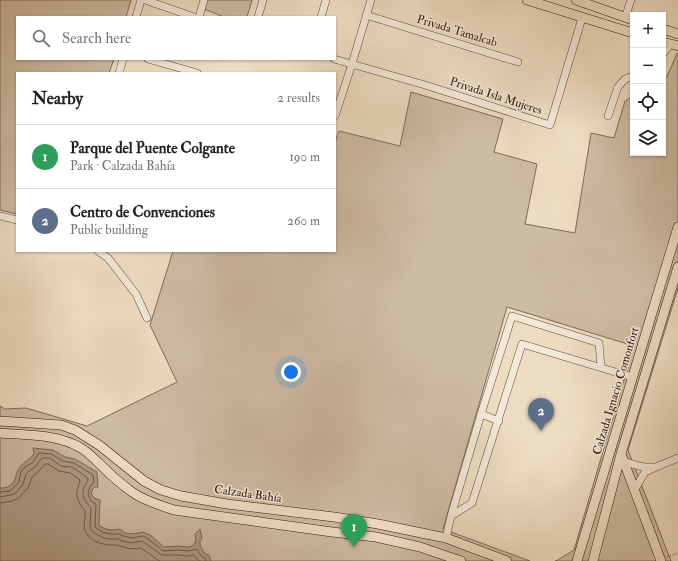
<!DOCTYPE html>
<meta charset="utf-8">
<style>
body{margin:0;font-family:"IM FELL Double Pica",serif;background:#f2f2f2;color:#222}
.controls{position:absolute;right:12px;top:12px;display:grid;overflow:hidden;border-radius:0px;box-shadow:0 1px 3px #0004}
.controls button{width:36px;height:36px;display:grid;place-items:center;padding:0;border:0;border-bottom:1px solid #e0e0e0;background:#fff;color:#222;font:20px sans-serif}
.you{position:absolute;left:291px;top:372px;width:14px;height:14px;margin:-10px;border:3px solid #fff;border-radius:50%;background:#1a73e8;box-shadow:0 0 0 6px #1a73e833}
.badge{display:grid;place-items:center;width:26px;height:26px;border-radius:50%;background:#db2777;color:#fff;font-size:13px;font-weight:700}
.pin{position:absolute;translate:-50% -33px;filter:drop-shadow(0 1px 2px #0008)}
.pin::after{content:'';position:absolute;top:21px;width:14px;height:12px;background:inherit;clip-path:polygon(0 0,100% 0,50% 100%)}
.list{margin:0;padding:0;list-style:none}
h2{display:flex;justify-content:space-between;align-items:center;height:52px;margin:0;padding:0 16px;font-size:17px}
h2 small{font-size:13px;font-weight:400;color:#767676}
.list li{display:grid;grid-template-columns:26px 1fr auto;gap:12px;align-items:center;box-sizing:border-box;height:64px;padding:0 16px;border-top:1px solid #e0e0e0}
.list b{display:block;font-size:15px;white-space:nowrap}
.list p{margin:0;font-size:13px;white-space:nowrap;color:#767676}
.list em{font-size:13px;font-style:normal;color:#767676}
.icon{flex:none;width:22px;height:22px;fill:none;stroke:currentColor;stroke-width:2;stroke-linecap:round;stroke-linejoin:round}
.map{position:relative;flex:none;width:678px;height:561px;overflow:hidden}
.search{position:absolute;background:#fff;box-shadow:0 1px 3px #0004;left:16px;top:16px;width:320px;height:44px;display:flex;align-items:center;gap:10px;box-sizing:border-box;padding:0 14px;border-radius:0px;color:#767676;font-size:15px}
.panel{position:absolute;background:#fff;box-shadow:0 1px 3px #0004;left:16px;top:72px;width:320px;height:180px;border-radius:0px}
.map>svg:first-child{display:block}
.green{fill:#cebba4;stroke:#806a5a}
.water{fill:#ae9a85;stroke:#7c6656}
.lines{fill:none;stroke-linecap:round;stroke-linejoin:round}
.shore{stroke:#705a4a;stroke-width:1}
.minor-casing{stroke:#604a3c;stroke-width:8}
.major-casing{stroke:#31190f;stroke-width:10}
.path{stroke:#31190f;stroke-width:1;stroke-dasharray:1 2;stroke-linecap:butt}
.minor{stroke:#f4e8d7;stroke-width:7}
.major{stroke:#eedcc2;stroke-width:9}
.labels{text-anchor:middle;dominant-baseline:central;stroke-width:3;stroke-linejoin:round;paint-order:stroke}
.street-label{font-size:12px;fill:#31190f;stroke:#f4e8d7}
</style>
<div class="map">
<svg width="678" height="561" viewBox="0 0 678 561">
<rect width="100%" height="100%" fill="#eedcc2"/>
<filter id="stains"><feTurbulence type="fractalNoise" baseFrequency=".005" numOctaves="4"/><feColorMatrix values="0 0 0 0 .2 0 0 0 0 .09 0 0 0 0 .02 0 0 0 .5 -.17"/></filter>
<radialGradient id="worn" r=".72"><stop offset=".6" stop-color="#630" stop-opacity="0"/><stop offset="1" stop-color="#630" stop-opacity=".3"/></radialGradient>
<path class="green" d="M0,0h131l-5,17h-109v42h97l-5,14h-92v141l-17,-4z
M207,0h45l-5,17h-23l-20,-8z
M677,53l1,1v234l-50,162 43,111h-116l3,-1 16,-10 60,-204 -127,-39 -64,222 87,32h-530v-155l5,3 21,-1 61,18 90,-44 -27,-57 23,-74h162v-109l4,-11 61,15 11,-54 92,27 -9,33 43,12 -12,60 50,9 16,-100 23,5 11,-37 8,-5v57h30v-73l4,-3z"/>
<path class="water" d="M33,448l20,2 12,7 10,2 22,13 1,15h-4l-3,6 3,5 6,2 -1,26 7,3 6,1 8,-1 5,4 8,1 10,-2 7,3 14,12 15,-1 8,1 6,-1 3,-6 -1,-6 5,-5 2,9 -2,3v4l4,8 5,2 2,6h-211v-73c3,0 7,0 9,-2 8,-4 6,-13 11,-19 4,-5 9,-7 14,-13z"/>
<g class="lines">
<path class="shore" d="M0,492l10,-1 9,-9 2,-10 4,-5 7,-4 7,-10 12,1 12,7 11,2 19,12 1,8 -4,3 -2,8 3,7 5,3 -1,22 2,3 8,4 7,1h7l4,2 9,2 11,-2 4,2 16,13 16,-1 9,1 9,-2 4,7 4,2 1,3
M0,497l11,-2 5,-2 7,-9 3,-10 3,-3 6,-4 7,-9h8l11,8 11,1 16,11c0,4 -2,5 -4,9 -3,8 1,15 7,21l-1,18 1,4 3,3 10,5 7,1h7l4,2 9,2 11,-2 20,14h16l9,1 7,-1 5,6
M0,503l12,-2 7,-3 9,-10 4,-11 7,-6 6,-7h3l11,7 11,2 10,7c-2,11 -6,12 0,24 1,2 4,5 5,7 1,8 -3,15 1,22 5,8 17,12 25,12 1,0 5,0 6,0 11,3 13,5 24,3l14,10 5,3"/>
<g class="minor-casing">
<path id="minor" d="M145,0l49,17
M366,15l152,47
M136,17l5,-17
M199,17l5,-17
M258,17l5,-17
M321,17l5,-17
M625,18l6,-18
M663,54l7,-10
M148,59l49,14
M334,59l91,26 125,40 32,-107
M119,73l4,-14
M335,116l17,-52 19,-64
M608,116l10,-29 7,-8 8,-3
M0,216l17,4
M98,251l10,7 28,36 11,24
M481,414l18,7
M623,461c10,3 20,8 31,6
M634,491l11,-19 11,-5 22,-9
M451,516l30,-102 31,-98 87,27 2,24
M446,538l5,-22 21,-13 50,-159 110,33"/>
</g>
<g class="major-casing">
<path id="major" d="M527,0l106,33
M576,0l57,20
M663,29l15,5
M663,42l15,4
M0,421l61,4 14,5 24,15 45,36 17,9 20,6 46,8 107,13 44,7 68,14 61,23
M0,433c26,2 58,1 81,15 10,6 18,16 27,24 7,7 16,14 24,20 12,9 28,13 42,18l158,22 44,5 44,10 41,14
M621,454l40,107
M577,561c34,-111 67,-223 101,-334
M593,561l28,-107 57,-187"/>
</g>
<path class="path" d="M667,557l11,-4"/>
<use href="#minor" class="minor"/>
<use href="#major" class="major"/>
</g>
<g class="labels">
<g class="street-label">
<text transform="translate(457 31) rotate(17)">Privada Tamalcab</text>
<text transform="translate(496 96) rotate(18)">Privada Isla Mujeres</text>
<text transform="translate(616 391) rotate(-73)">Calzada Ignacio Comonfort</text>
<text transform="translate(248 494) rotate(8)">Calzada Bahía</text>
</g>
</g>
<rect width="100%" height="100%" filter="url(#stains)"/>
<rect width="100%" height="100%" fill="url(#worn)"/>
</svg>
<div class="controls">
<button>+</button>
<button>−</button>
<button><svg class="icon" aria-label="locate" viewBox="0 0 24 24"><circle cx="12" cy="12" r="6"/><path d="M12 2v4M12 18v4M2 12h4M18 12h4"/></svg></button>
<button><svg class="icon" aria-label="layers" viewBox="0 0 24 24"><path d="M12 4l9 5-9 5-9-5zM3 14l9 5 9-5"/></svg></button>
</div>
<div class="you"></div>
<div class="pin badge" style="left:354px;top:547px;background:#2e9e5b">1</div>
<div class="pin badge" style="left:541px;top:431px;background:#5c6f8a">2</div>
<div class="search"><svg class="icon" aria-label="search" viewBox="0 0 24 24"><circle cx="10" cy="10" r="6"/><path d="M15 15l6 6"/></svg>Search here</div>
<section class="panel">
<h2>Nearby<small>2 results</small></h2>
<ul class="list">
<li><span class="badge" style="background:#2e9e5b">1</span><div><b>Parque del Puente Colgante</b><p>Park · Calzada Bahía</p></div><em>190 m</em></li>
<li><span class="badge" style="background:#5c6f8a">2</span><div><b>Centro de Convenciones</b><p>Public building</p></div><em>260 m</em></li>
</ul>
</section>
</div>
